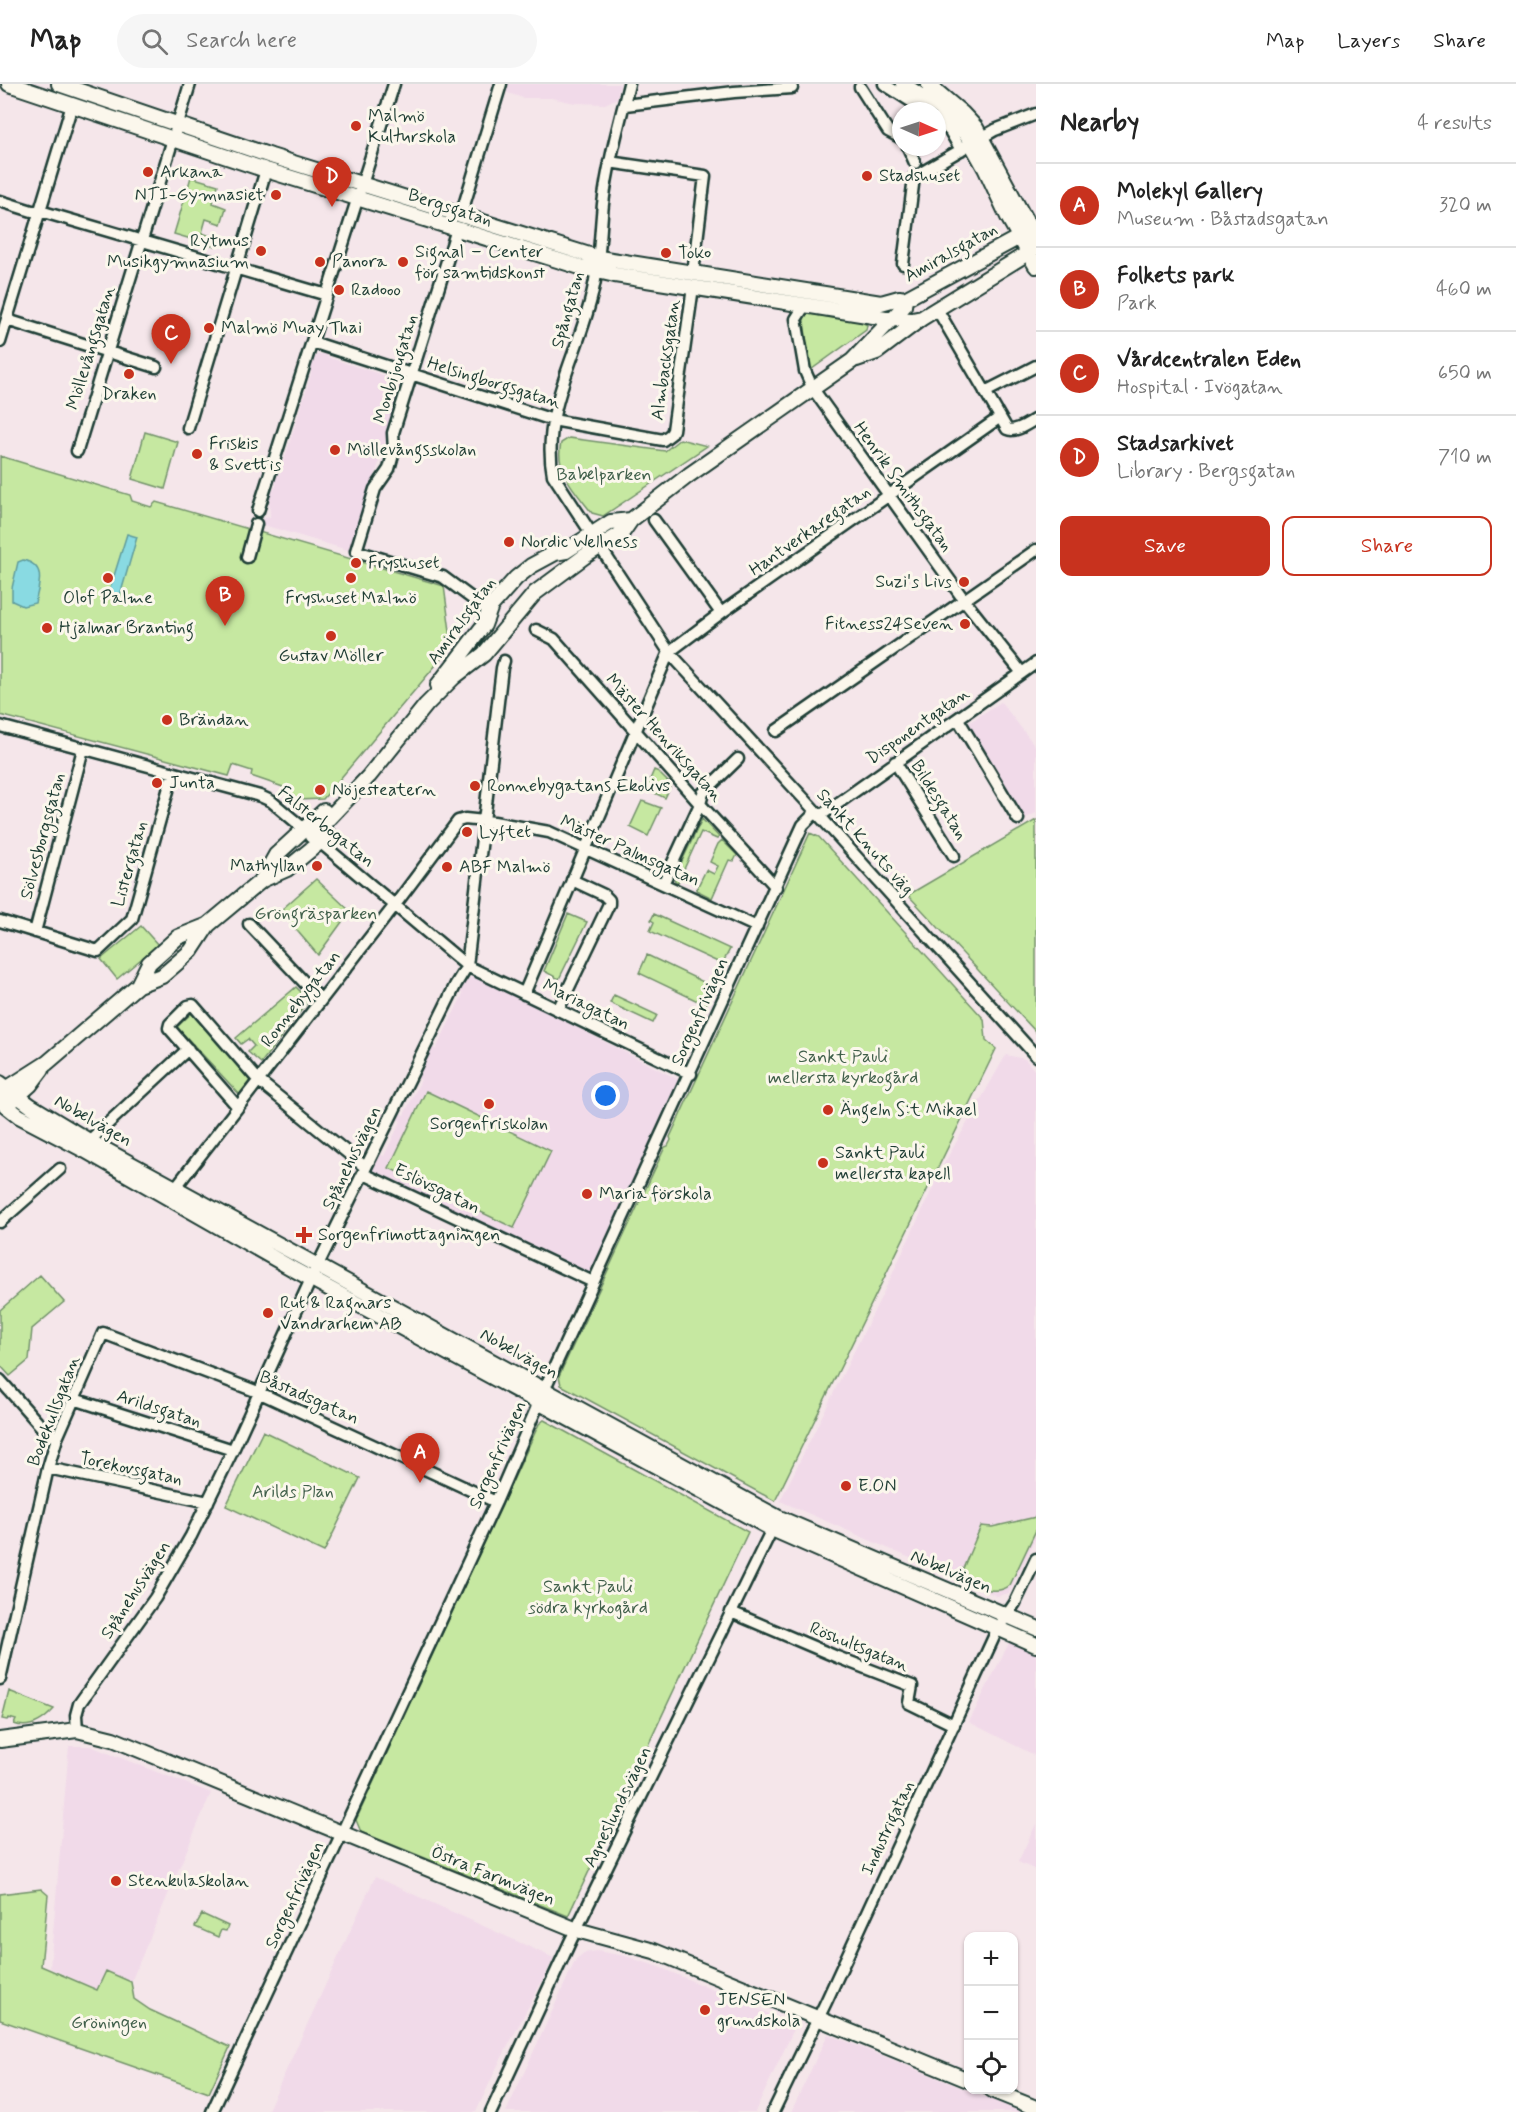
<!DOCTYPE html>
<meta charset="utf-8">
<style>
body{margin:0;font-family:Mynerve,sans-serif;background:#f6f6f6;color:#222}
.controls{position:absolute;right:18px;bottom:18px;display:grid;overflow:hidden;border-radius:12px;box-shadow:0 2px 4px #0004}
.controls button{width:54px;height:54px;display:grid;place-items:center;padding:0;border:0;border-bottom:2px solid #e0e0e0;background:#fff;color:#222;font:30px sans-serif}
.compass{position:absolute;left:892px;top:18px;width:54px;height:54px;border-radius:50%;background:#fff;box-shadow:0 2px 4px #0004;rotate:93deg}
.you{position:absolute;left:606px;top:1012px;width:21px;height:21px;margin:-15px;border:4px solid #fff;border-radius:50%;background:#1a73e8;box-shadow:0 0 0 9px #1a73e833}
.badge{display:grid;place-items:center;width:39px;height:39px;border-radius:50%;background:#c8321e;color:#fff;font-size:20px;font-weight:700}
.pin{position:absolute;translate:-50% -50px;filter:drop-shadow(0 2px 3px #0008)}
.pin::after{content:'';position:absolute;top:32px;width:21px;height:18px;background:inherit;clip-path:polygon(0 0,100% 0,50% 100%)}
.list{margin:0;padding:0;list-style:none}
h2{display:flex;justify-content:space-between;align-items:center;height:78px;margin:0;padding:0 24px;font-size:26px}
h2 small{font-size:20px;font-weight:400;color:#767676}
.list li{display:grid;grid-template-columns:39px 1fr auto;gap:18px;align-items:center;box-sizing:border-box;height:84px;padding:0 24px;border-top:2px solid #e0e0e0}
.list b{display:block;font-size:22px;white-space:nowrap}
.list p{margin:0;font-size:20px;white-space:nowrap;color:#767676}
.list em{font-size:20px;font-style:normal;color:#767676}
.actions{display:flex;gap:12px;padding:18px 24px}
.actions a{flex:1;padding:14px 0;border:2px solid #c8321e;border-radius:12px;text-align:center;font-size:21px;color:#c8321e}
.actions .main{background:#c8321e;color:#fff}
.icon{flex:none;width:33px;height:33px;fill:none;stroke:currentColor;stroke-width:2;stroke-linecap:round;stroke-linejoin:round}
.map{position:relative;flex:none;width:1036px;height:2028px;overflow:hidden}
header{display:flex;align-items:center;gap:36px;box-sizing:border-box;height:84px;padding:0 30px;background:#fff;border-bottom:2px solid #e0e0e0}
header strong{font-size:28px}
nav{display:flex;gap:33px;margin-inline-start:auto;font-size:21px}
.search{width:420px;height:54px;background:#f6f6f6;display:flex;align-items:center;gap:15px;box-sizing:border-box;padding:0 21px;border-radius:33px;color:#767676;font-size:22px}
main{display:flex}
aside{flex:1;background:#fff}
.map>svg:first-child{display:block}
.built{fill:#f1dae9}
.green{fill:#c6e8a1;stroke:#72926a;stroke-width:1.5}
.water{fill:#89dae2;stroke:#5f9b9c;stroke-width:1.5}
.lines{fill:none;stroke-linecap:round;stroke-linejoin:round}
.street-casing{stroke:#1f3d34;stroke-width:15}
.secondary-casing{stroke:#1f3d34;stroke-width:18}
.street{stroke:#fbf7ec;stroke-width:10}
.secondary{stroke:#fbf7ec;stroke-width:14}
.poi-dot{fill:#c8321e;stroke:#fbf7ec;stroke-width:2}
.labels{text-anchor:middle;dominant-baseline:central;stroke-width:6;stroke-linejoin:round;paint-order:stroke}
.poi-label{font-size:18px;fill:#1f3d34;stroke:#fbf7ec;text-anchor:start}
.street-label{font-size:18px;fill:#1f3d34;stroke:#fbf7ec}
.park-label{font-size:18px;fill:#405f4a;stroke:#fbf7ec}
</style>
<header>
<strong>Map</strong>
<div class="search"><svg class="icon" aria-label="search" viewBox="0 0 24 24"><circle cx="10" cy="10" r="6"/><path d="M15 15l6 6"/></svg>Search here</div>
<nav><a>Map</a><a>Layers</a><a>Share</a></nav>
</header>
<main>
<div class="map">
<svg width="1036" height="2028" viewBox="0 0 1036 2028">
<rect width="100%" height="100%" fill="#f5e6ea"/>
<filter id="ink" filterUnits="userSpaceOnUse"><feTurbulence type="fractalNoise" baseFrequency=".0167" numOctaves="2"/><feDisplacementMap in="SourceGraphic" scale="12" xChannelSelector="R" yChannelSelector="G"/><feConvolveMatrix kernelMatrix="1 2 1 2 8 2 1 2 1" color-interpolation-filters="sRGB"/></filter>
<g filter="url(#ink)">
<path class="built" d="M509,0h111l-3,14 -12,6 -30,-1 -24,-5h-28l-15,-5 -1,-2z
M318,270h7l5,4 62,20 6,-1 5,4v6l-52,164 -91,-27 2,-5 8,-2 -1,-21 7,-10 -1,-9 5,-4 31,-99 -1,-6 3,-9z
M1001,618l35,45v66l-10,5 -59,-94z
M477,892l202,104 -89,194 -3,1 -210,-100 -5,-6 6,-16 6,3 17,-35 -6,-3 3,-6 6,3 17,-35 -5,-3 14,-30 6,2 27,-55 -5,-3 9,-12z
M1006,971l19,4 11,13v466l-27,55 -12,3 -217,-95 109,-220 56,-119z
M1011,1555l25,11v106l-67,-34z
M69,1662h21l121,47 -80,189 -25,-10 -8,18 -48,-22z
M1036,1740v46l-18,-8z
M375,1793l179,81 -57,109 -21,45h-209z
M597,1867l28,5 34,11 134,57 1,5 -39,83h-249l70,-153 8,-6z
M828,1950l119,48 75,30h-231z"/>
<path class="green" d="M191,93l27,8 -5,18 13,5 -5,16 -15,-5 -4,14 15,5 -2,8 -41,-12z
M803,229l59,9 5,3 -1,5 -54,39 -2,-2z
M145,348l33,10 -13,47 -33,-10z
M569,354l96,13 15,-12 27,7 -104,70 -11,-3c-16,-21 -38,-42 -31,-70z
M0,372l130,39 2,6 19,6 5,-5 288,84 8,60 -129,153 -26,1 -14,-13 -32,-11 1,-5 -19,-6 -4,11 -229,-61z
M654,686l5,2v1l12,12 -6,13 -19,-9z
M642,717l19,7 -13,28 -18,-9z
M702,735l17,18 -2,2 -16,-7 -23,50 -3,-1 -1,-3z
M1036,736v212l-128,-137z
M810,749l9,4 165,182 2,21 10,9 -221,452 -214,-116 -2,-9 106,-229 3,-1 3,-6 -1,-3z
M722,756l15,15 -3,6 -5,-1 -17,38 -16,-8 10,-20 8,4 4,-8 -8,-4 8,-18z
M316,795l34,32 -32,44 -38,-44z
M568,830l19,8 -28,57 -15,-8z
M654,830l76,35 -8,15 -72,-33 4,-9 -3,-2z
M141,842l17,19 -41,34 -16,-20z
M647,871l67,32 -8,18 -67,-32z
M296,903l13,13 -48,63 -13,-11 6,-6 -6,-7 -7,5 -5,-6z
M614,911l43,20 -4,8 -43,-20z
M195,926l63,69 -18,16 -63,-68z
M426,1007l125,60 -37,77 -125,-60z
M40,1191l24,27 -32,27 -3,31 -19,16 -10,-11v-55z
M544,1336l204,112 -180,384 -207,-84 -5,-12 183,-396z
M263,1347l97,47 -36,74 -98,-46z
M1036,1433v13l-26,55c-15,13 -36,-1 -51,-7l22,-52 11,1z
M9,1607l45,18c-10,11 -24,21 -40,15l2,-4 -7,-2 -2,2 -5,-1z
M41,1805l7,6 -7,71 56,24 9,-19 25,11 3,17 16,11 80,37 -21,46 -209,-73v-126z
M202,1830l26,12 -2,5 -5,-1 -3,7 -23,-10z"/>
<path class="water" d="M127,450l10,3 -18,62 -11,-4z
M23,476c23,5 17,23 12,43l-12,3 -11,-5v-13l6,-26z"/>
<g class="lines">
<g class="street-casing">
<path id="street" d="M629,0c-10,40 -21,79 -26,120 -3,29 -3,57 -10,86 -12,60 -53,121 -40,185l116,177 138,150 229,254
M884,0l42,27
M860,3l28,44 13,7
M625,21l109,-13 58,-4
M937,36l13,11 11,19
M908,63l7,16
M609,78l96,14 -12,97
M0,117l32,10h8l287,84
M461,131l40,-131
M457,145l-64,204 1,18 -5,18 -14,20 -19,62 87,26 46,34
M903,180l11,-87 81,-47 41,-16
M805,221l-9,14 9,52 8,18 151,211 58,73
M937,225l70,120c9,4 21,-6 29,-10
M7,236l149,47
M0,258l72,-237
M312,258l241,78 110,20 8,-6 2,-4 20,-143
M985,308l51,-26
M188,344l78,-258
M77,367l113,-367
M258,427l136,-427
M654,436l67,93
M247,473l9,-33
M536,546l18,9 146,165 76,83
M958,635l60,100
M0,642l260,70 11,5 196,165 224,108
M776,647l260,-181
M895,678l59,94
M820,732l216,-153
M663,800l37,-80 3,-11 35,-34
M0,837l98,30 34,-32 41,-146
M249,840l72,76
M35,848l48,-183
M524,910l145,-342 52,-39 278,-195
M558,926l51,-106v-4l-5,-5 -32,-15
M238,1023l-69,-79 1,-4 18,-18 5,-1 66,76 106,86
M89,1057l99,-92
M364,1090l229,108
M175,1104l220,-283 63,-84 7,-2 29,3 55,10 208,95
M0,1138l60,-53
M0,1296l46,52 11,6
M74,1315l159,51
M48,1384l160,34
M731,1528l106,45 75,29 -3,17 45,22
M0,1595l48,-211 9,-30 46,-105 155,59 238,110
M77,1646l-1,-15 3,-11 76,-106 36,-62 42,-86 78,-171 145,-295 11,-18 35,-298 2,-7
M212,2028l284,-610 53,-123 254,-554 13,-13
M491,2028l79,-170 205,-419
M773,2028l53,-110 172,-374 17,-25 21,-44"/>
</g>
<g class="secondary-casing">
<path id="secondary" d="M9,0l257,86 314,97 35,8 277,44 20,1 10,-2
M59,0l212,72 328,102 282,45 18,-5 6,1
M903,0l37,25 26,25 19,34 23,49 28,49
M928,0l34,29 14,15 59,110
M857,275l20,-7 45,-34 114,-70
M438,601l46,-60 7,-19 25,-28 15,-12 24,-13 11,-2 45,-29 20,-2
M312,752l57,-60 57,-71 28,-28 30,-23 51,-61 50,-37 37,-23 9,-13 58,-45 163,-114 40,-42 12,-13 1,-7 131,-71
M262,796l14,-25 48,-44
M138,901l11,-22 29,-26 30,-12 54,-45 25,-11 33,-27 7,-9
M0,999l31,23 58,35 688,376 259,111
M0,1009l47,-30 91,-78 24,-9 29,-25 17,-26
M0,1017l19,15 67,35 207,118 479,260 264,116
M12,1017l18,-16 12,-16
M0,1656l77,-10 36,9 464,191 77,21 314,129
M991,2006l45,18"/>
</g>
<use href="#street" class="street"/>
<use href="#secondary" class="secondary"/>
</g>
</g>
<g class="poi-dot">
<circle cx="356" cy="42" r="6"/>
<circle cx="148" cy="88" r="6"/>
<circle cx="867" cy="92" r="6"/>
<circle cx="276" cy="111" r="6"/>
<circle cx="261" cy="167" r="6"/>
<circle cx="666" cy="169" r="6"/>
<circle cx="320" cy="178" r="6"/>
<circle cx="403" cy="178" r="6"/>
<circle cx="339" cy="206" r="6"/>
<circle cx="209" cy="244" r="6"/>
<circle cx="129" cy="290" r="6"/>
<circle cx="335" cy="366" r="6"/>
<circle cx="197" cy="370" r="6"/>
<circle cx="509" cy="458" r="6"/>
<circle cx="356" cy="479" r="6"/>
<circle cx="108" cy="494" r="6"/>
<circle cx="351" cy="494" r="6"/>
<circle cx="964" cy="498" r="6"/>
<circle cx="965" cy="540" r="6"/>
<circle cx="47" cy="544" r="6"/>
<circle cx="331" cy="552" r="6"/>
<circle cx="167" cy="636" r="6"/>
<circle cx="157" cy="699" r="6"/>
<circle cx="475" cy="702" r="6"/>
<circle cx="320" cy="706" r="6"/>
<circle cx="467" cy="748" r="6"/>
<circle cx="317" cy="782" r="6"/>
<circle cx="447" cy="783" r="6"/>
<circle cx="489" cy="1020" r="6"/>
<circle cx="828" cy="1026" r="6"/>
<circle cx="823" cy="1079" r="6"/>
<circle cx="587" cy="1110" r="6"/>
<path d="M301 1142h6v6h6v6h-6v6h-6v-6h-6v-6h6z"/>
<circle cx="268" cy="1229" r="6"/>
<circle cx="846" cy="1402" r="6"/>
<circle cx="116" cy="1797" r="6"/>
<circle cx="705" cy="1926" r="6"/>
</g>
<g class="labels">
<g class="poi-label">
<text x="368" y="32">Malmö<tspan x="368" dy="21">Kulturskola</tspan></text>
<text x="160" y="88">Arkana</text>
<text x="879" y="92">Stadshuset</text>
<text x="264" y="111" text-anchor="end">NTI-Gymnasiet</text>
<text x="249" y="157" text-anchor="end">Rytmus<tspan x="249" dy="21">Musikgymnasium</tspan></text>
<text x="415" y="168">Signal – Center<tspan x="415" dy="21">för samtidskonst</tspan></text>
<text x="678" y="169">Toko</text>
<text x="332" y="178">Panora</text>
<text x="351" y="206">Radooo</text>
<text x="221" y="244">Malmö Muay Thai</text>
<text x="129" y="310" text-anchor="middle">Draken</text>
<text x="209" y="360">Friskis<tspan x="209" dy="21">&amp; Svettis</tspan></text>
<text x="347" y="366">Möllevångsskolan</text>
<text x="521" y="458">Nordic Wellness</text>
<text x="368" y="479">Fryshuset</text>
<text x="952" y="498" text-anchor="end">Suzi's Livs</text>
<text x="108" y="514" text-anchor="middle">Olof Palme</text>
<text x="351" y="514" text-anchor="middle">Fryshuset Malmö</text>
<text x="953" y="540" text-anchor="end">Fitness24Seven</text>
<text x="59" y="544">Hjalmar Branting</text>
<text x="331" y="572" text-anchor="middle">Gustav Möller</text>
<text x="179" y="636">Brändan</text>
<text x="169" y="699">Junta</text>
<text x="487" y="702">Ronnebygatans Ekolivs</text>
<text x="332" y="706">Nöjesteatern</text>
<text x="479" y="748">Lyftet</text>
<text x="305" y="782" text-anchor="end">Mathyllan</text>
<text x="459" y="783">ABF Malmö</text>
<text x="840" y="1026">Ängeln S:t Mikael</text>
<text x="489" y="1040" text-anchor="middle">Sorgenfriskolan</text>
<text x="835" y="1069">Sankt Pauli<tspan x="835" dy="21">mellersta kapell</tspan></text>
<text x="599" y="1110">Maria förskola</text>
<text x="318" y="1151">Sorgenfrimottagningen</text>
<text x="280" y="1219">Rut &amp; Ragnars<tspan x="280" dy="21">Vandrarhem AB</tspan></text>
<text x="858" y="1402">E.ON</text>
<text x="128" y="1797">Stenkulaskolan</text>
<text x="717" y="1916">JENSEN<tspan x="717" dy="21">grundskola</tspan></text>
</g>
<g class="street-label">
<text transform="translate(450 124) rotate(18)">Bergsgatan</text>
<text transform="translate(951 169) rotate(-29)">Amiralsgatan</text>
<text transform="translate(568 226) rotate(-74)">Spångatan</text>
<text transform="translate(91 264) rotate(-73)">Möllevångsgatan</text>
<text transform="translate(666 276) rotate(-82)">Almbacksgatan</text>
<text transform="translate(396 285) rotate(-73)">Monbijougatan</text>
<text transform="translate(494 299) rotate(17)">Helsingborgsgatan</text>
<text transform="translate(903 403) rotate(54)">Henrik Smithsgatan</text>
<text transform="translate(810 447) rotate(-35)">Hantverkaregatan</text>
<text transform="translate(462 537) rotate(-54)">Amiralsgatan</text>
<text transform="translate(918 642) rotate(-35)">Disponentgatan</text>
<text transform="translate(664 654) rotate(48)">Mäster Henriksgatan</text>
<text transform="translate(939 716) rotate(58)">Bildesgatan</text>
<text transform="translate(326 743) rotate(39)">Falsterbogatan</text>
<text transform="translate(43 752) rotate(-75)">Sölvesborgsgatan</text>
<text transform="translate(865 758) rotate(48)">Sankt Knuts väg</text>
<text transform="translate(630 767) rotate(24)">Mäster Palmsgatan</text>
<text transform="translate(130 780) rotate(-74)">Listergatan</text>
<text transform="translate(301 915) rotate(-52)">Ronnebygatan</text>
<text transform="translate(586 921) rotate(26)">Mariagatan</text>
<text transform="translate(700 928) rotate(-66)">Sorgenfrivägen</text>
<text transform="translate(93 1037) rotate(30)">Nobelvägen</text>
<text transform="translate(352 1074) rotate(-64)">Spånehusvägen</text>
<text transform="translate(437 1105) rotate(26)">Eslövsgatan</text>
<text transform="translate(519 1270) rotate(29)">Nobelvägen</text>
<text transform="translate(309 1314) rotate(24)">Båstadsgatan</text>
<text transform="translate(159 1325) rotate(18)">Arildsgatan</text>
<text transform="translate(54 1327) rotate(-69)">Bodekullsgatan</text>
<text transform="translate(498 1371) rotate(-66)">Sorgenfrivägen</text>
<text transform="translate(131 1385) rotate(12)">Torekovsgatan</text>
<text transform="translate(951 1488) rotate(23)">Nobelvägen</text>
<text transform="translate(136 1506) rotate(-57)">Spånehusvägen</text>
<text transform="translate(859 1563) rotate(22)">Röshultsgatan</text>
<text transform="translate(618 1723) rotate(-64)">Agneslundsvägen</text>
<text transform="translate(888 1744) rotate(-65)">Industrigatan</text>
<text transform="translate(493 1792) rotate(22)">Östra Farmvägen</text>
<text transform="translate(295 1811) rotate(-65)">Sorgenfrivägen</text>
</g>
<g class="park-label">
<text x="604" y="391">Babelparken</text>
<text x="316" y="830">Gröngräsparken</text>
<text x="843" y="973">Sankt Pauli<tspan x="843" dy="21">mellersta kyrkogård</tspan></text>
<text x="293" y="1408">Arilds Plan</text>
<text x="588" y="1503">Sankt Pauli<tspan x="588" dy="21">södra kyrkogård</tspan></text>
<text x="109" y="1939">Gröningen</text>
</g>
</g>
</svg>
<div class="controls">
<button>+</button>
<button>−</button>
<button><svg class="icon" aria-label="locate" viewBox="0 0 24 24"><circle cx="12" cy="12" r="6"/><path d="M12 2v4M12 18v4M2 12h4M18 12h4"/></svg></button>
</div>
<svg class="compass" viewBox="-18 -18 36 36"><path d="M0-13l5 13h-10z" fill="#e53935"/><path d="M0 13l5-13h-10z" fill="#767676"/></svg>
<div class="you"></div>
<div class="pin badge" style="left:420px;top:1399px">A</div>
<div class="pin badge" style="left:225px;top:542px">B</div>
<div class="pin badge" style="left:171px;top:280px">C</div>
<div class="pin badge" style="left:332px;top:123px">D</div>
</div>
<aside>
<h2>Nearby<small>4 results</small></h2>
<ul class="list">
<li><span class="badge">A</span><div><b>Molekyl Gallery</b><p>Museum · Båstadsgatan</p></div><em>320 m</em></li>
<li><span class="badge">B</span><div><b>Folkets park</b><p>Park</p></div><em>460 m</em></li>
<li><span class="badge">C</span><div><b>Vårdcentralen Eden</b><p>Hospital · Ivögatan</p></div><em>650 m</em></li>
<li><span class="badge">D</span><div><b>Stadsarkivet</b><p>Library · Bergsgatan</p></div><em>710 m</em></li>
</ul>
<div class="actions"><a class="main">Save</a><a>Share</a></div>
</aside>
</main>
